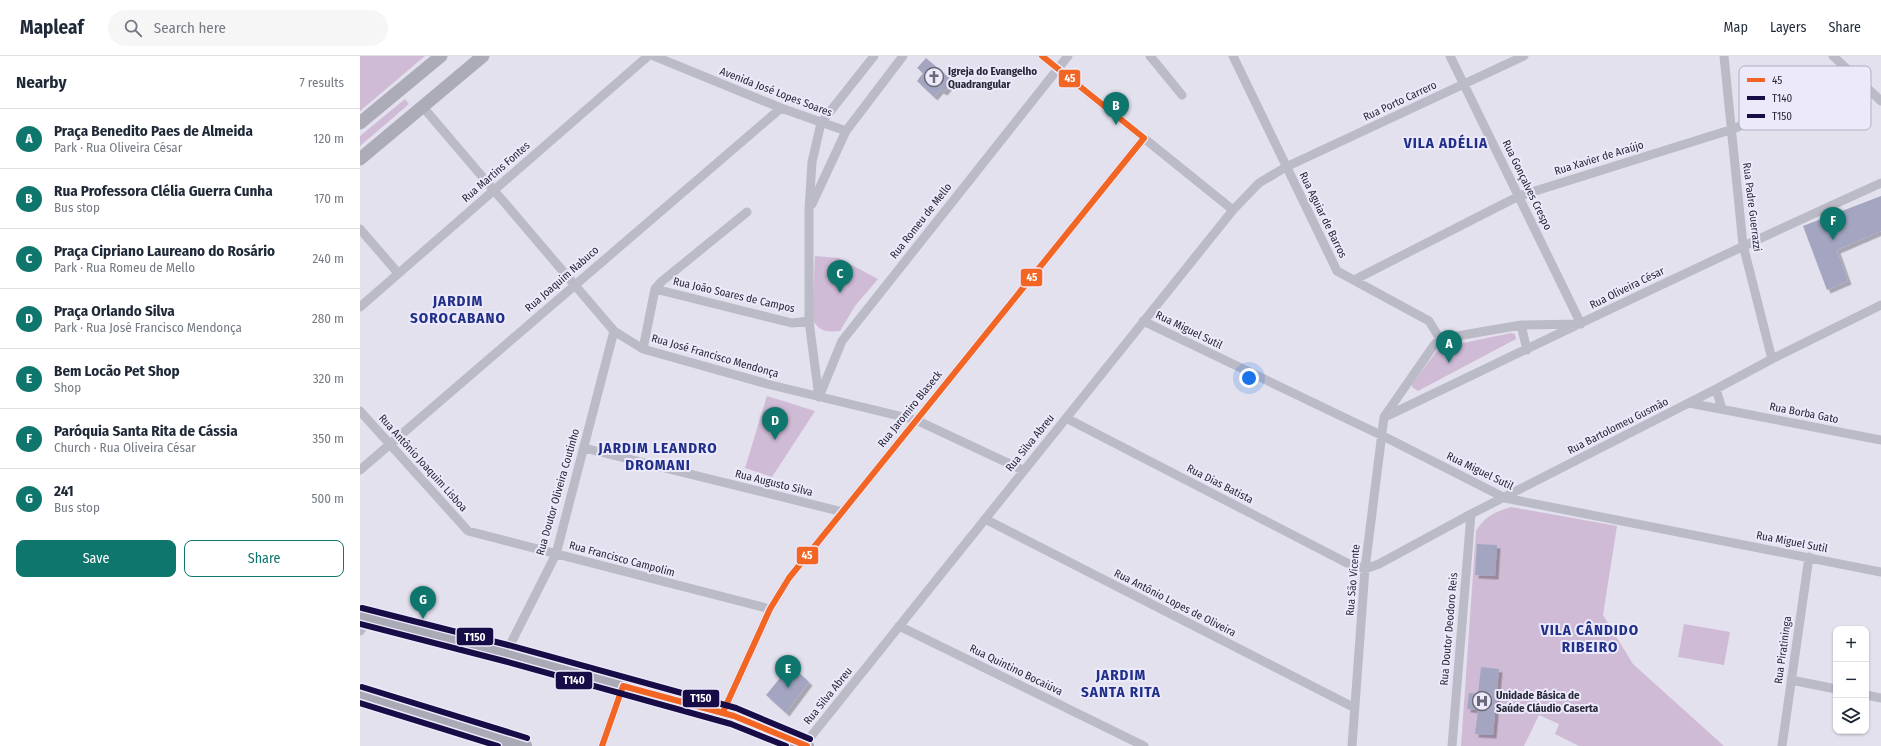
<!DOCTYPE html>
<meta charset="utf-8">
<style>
body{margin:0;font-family:"Fira Sans Condensed",sans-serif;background:#f6f6f7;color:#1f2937}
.controls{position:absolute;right:12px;bottom:12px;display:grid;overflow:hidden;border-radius:8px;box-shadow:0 1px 3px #0004}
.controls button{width:36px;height:36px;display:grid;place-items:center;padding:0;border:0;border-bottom:1px solid #e0e1e3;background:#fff;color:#1f2937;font:20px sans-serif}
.you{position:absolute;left:889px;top:322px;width:14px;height:14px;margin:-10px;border:3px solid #fff;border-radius:50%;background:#1a73e8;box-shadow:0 0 0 6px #1a73e833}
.badge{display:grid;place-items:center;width:26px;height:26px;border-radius:50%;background:#0f766e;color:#fff;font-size:13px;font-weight:700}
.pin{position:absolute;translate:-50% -33px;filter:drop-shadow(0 1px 2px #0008)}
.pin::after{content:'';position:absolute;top:21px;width:14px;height:12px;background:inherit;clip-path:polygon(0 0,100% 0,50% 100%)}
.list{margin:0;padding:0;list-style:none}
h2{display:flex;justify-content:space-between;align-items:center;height:52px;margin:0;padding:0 16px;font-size:17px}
h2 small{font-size:13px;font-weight:400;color:#747a83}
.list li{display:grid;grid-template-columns:26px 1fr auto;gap:12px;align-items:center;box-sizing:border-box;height:60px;padding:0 16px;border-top:1px solid #e0e1e3}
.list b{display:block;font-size:15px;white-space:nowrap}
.list p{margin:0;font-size:13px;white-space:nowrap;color:#747a83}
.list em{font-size:13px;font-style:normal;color:#747a83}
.actions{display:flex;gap:8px;padding:12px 16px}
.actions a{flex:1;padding:9px 0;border:1px solid #0f766e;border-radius:8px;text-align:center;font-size:14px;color:#0f766e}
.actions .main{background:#0f766e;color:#fff}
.icon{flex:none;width:22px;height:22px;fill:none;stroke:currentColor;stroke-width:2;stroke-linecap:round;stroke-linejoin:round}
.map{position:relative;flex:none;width:1521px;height:690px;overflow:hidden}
header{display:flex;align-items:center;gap:24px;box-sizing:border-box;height:56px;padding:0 20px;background:#fff;border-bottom:1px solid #e0e1e3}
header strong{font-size:19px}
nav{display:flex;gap:22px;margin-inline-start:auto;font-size:14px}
.search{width:280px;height:36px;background:#f6f6f7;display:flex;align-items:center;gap:10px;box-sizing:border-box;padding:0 14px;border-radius:22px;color:#747a83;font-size:15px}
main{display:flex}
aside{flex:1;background:#fff}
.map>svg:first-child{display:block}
.green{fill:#d0bbd6}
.building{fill:#a4a6c1;filter:url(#shadow)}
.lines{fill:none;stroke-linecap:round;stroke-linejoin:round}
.street{stroke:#bbbac7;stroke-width:9}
.secondary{stroke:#acabb8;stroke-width:13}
.primary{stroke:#aaaab6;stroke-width:14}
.bus-1-casing{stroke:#ece9fa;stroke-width:9}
.bus-2-casing{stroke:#ece9fa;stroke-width:9}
.bus-3-casing{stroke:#ece9fa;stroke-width:9}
.bus-1{stroke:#f26522;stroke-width:6}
.bus-2{stroke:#170c46;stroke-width:6}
.bus-3{stroke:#170c46;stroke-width:6}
.labels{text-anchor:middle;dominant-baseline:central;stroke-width:4;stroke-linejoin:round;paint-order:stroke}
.poi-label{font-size:11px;font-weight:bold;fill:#282938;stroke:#ece9fa;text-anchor:start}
.street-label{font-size:11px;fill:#282938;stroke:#ece9fa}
.district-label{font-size:15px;font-weight:bold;letter-spacing:1px;fill:#202f88;stroke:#ece9fa}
.key{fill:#ece9fa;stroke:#b1afc0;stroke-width:1}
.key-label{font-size:11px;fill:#282938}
.line-badge{stroke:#ece9fa;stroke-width:1.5}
.badge-label{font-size:11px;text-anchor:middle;font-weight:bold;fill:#fff}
</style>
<header>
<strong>Mapleaf</strong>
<div class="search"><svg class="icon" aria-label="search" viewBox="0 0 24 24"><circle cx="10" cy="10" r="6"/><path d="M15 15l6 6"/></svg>Search here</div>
<nav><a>Map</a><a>Layers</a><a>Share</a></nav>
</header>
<main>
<aside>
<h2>Nearby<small>7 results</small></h2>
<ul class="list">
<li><span class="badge">A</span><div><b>Praça Benedito Paes de Almeida</b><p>Park · Rua Oliveira César</p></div><em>120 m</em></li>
<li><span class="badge">B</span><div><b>Rua Professora Clélia Guerra Cunha</b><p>Bus stop</p></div><em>170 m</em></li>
<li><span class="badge">C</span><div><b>Praça Cipriano Laureano do Rosário</b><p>Park · Rua Romeu de Mello</p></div><em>240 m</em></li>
<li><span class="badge">D</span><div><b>Praça Orlando Silva</b><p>Park · Rua José Francisco Mendonça</p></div><em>280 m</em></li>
<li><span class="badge">E</span><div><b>Bem Locão Pet Shop</b><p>Shop</p></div><em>320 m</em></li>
<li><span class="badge">F</span><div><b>Paróquia Santa Rita de Cássia</b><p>Church · Rua Oliveira César</p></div><em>350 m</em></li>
<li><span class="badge">G</span><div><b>241</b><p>Bus stop</p></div><em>500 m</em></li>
</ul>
<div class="actions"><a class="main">Save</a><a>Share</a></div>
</aside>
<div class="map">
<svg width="1521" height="690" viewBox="0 0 1521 690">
<defs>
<filter id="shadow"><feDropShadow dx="3.5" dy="3.5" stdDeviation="0" flood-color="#0004"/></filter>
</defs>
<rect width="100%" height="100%" fill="#e4e1ee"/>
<path class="green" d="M0,0h65l-65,55z
M45,43l4,5 -49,42v-10z
M455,200l24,2 39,21 -23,27 -15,25c-14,1 -20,1 -28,-12z
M1151,277l4,1 1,5 -98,52 -6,-4v-3l27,-36z
M407,340l48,15 -43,66 -27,-9z
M1151,451l106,19 -14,89 30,49 91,82h-145l-24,-12 4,-10 -20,-9 -15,31h-63l15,-215c9,-15 19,-19 35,-24z
M1324,568l46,8 -6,33 -46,-8z"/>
<path class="building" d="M566,2l27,23 -9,11 -4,-2 -6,7 -17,-16 6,-8 -6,-5z
M1521,140v35l-44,19 11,31 -21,9 -24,-64z
M1117,488l20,1 -2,31 -20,-1z
M1121,611l18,2 -6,66 -18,-1 3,-24 -11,-1 2,-16 9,1z
M434,612l15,14 -23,31 -20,-18 19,-23 6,3z"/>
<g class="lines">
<path class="street" d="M294,0l127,52 65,23
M682,0l191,154
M790,0l32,39
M873,0l104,215 92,50 11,18
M1090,0l131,268
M1364,0l19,189 29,114
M1473,0l48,45
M62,50l192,225 29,18 128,36 145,35 107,50
M452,148l34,-73 57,-75
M0,173l38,44
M994,224l165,-84 211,-66 129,-50
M295,233l137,34 17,-2
M0,251l288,-251
M783,265l244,117 118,60 376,74
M1161,269l6,25
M283,293l12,-60 6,-7 86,-70
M1356,333l6,20
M459,341l23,-56 226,-285
M459,341l-10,-76v-112l3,-47 9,-39 53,-67
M1329,347l192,37
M0,355l108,120 302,78
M1025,361c165,-79 329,-159 496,-234
M706,362l281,145 18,6
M224,392l259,64
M0,414l421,-362
M625,463l370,189
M1005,513l14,-5 92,-50 245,-125 56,-30 109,-54
M539,570l245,120
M0,575l9,-12
M146,597l50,-99 58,-223
M1431,624l45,9
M1506,639l15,3
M363,656l47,-103 19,-31 355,-440
M444,689l429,-535 26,-27 27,-16 238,-111
M242,690l21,-60
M992,690l13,-177 19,-152 50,-72 6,-6 81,-14 60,-1
M1092,690l19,-232
M1422,690l27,-189"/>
<path class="secondary" d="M0,67l81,-67
M0,103l123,-103"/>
<path class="primary" d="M0,560l146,37 228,63 73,30
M0,639l165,51"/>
<g class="bus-1-casing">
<path id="bus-1" d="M682,0l102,82
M363,656l47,-103 19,-31 355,-440
M242,690l21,-60 111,30 73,30"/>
</g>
<g class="bus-2-casing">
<path id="bus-2" d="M0,568l144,37 227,63 55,22
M0,647l138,43"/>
</g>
<g class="bus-3-casing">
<path id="bus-3" d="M2,552l146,37 228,63 74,31
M2,631l165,51"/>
</g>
<use href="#bus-1" class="bus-1"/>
<use href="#bus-2" class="bus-2"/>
<use href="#bus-3" class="bus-3"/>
</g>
<defs>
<g id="church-ring" transform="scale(1)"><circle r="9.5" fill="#ece9fa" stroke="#6a6978" stroke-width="1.5"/><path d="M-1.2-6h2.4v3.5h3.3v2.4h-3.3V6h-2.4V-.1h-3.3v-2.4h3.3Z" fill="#6a6978"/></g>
<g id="hospital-ring" transform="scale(1)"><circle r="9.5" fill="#ece9fa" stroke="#6a6978" stroke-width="1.5"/><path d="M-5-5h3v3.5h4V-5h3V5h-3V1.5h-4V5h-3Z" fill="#6a6978"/></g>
</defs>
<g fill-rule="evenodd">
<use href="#church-ring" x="574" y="21"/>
<use href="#hospital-ring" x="1122" y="645"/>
</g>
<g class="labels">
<g class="poi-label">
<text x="588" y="15">Igreja do Evangelho<tspan x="588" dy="13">Quadrangular</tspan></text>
<text x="1136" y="639">Unidade Básica de<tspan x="1136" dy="13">Saúde Cláudio Caserta</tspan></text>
</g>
<g class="street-label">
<text transform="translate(416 36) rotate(21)">Avenida José Lopes Soares</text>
<text transform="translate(1040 45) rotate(-25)">Rua Porto Carrero</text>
<text transform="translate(1239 102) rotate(-17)">Rua Xavier de Araújo</text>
<text transform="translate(136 116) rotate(-41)">Rua Martins Fontes</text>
<text transform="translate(1167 129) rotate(64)">Rua Gonçalves Crespo</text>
<text transform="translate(1392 151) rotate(83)">Rua Padre Guerrazzi</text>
<text transform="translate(963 159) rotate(64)">Rua Aguiar de Barros</text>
<text transform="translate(561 165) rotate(-52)">Rua Romeu de Mello</text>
<text transform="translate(202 223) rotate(-41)">Rua Joaquim Nabuco</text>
<text transform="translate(1267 232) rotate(-26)">Rua Oliveira César</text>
<text transform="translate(374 239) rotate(13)">Rua João Soares de Campos</text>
<text transform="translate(829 274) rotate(26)">Rua Miguel Sutil</text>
<text transform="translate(355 300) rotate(16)">Rua José Francisco Mendonça</text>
<text transform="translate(550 353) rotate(-51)">Rua Jaromiro Blaseck</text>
<text transform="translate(1444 357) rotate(11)">Rua Borba Gato</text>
<text transform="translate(1258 370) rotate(-27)">Rua Bartolomeu Gusmão</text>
<text transform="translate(670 387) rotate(-51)">Rua Silva Abreu</text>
<text transform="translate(63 407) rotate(48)">Rua Antônio Joaquim Lisboa</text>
<text transform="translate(1120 415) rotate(26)">Rua Miguel Sutil</text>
<text transform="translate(414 427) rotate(14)">Rua Augusto Silva</text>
<text transform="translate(860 428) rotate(27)">Rua Dias Batista</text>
<text transform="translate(198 436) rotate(-74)">Rua Doutor Oliveira Coutinho</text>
<text transform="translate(1432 486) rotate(11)">Rua Miguel Sutil</text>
<text transform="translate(262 503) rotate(15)">Rua Francisco Campolim</text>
<text transform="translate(993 524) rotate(-85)">Rua São Vicente</text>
<text transform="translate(815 547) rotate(27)">Rua Antônio Lopes de Oliveira</text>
<text transform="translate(1089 573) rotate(-85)">Rua Doutor Deodoro Reis</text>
<text transform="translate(1423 594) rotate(-82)">Rua Piratininga</text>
<text transform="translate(656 614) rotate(26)">Rua Quintino Bocaiúva</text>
<text transform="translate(468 640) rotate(-51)">Rua Silva Abreu</text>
</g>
<g class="district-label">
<text x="1086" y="87">VILA ADÉLIA</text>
<text x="98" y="245">JARDIM<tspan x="98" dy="17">SOROCABANO</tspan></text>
<text x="298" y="392">JARDIM LEANDRO<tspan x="298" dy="17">DROMANI</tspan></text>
<text x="1230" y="574">VILA CÂNDIDO<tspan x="1230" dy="17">RIBEIRO</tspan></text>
<text x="761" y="619">JARDIM<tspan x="761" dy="17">SANTA RITA</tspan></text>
</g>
</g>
<rect x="1379" y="10" width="132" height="64" rx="6" class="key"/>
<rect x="1387" y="22" width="18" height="4" fill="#f26522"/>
<rect x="1387" y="40" width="18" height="4" fill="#170c46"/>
<rect x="1387" y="58" width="18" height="4" fill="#170c46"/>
<g class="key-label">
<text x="1412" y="28">45</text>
<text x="1412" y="46">T140</text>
<text x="1412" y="64">T150</text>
</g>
<g class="line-badge">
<rect x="698" y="13" width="23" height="19" rx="4" fill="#f26522"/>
<rect x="660" y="212" width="23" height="19" rx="4" fill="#f26522"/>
<rect x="436" y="490" width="23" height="19" rx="4" fill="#f26522"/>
<rect x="96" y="571" width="38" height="19" rx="4" fill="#170c46"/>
<rect x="195" y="615" width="38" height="19" rx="4" fill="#170c46"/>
<rect x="322" y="633" width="38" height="19" rx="4" fill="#170c46"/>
</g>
<g class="badge-label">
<text x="710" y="26">45</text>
<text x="672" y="225">45</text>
<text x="447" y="503">45</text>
<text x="115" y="585">T150</text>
<text x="214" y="628">T140</text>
<text x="341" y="646">T150</text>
</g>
</svg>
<div class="controls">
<button>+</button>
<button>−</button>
<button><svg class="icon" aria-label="layers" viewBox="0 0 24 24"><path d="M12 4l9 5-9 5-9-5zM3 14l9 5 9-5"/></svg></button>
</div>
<div class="you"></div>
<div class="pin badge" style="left:1089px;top:307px">A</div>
<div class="pin badge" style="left:756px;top:69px">B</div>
<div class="pin badge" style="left:480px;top:237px">C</div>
<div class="pin badge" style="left:415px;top:384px">D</div>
<div class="pin badge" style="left:428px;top:632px">E</div>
<div class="pin badge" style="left:1473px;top:184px">F</div>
<div class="pin badge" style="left:63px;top:563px">G</div>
</div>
</main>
